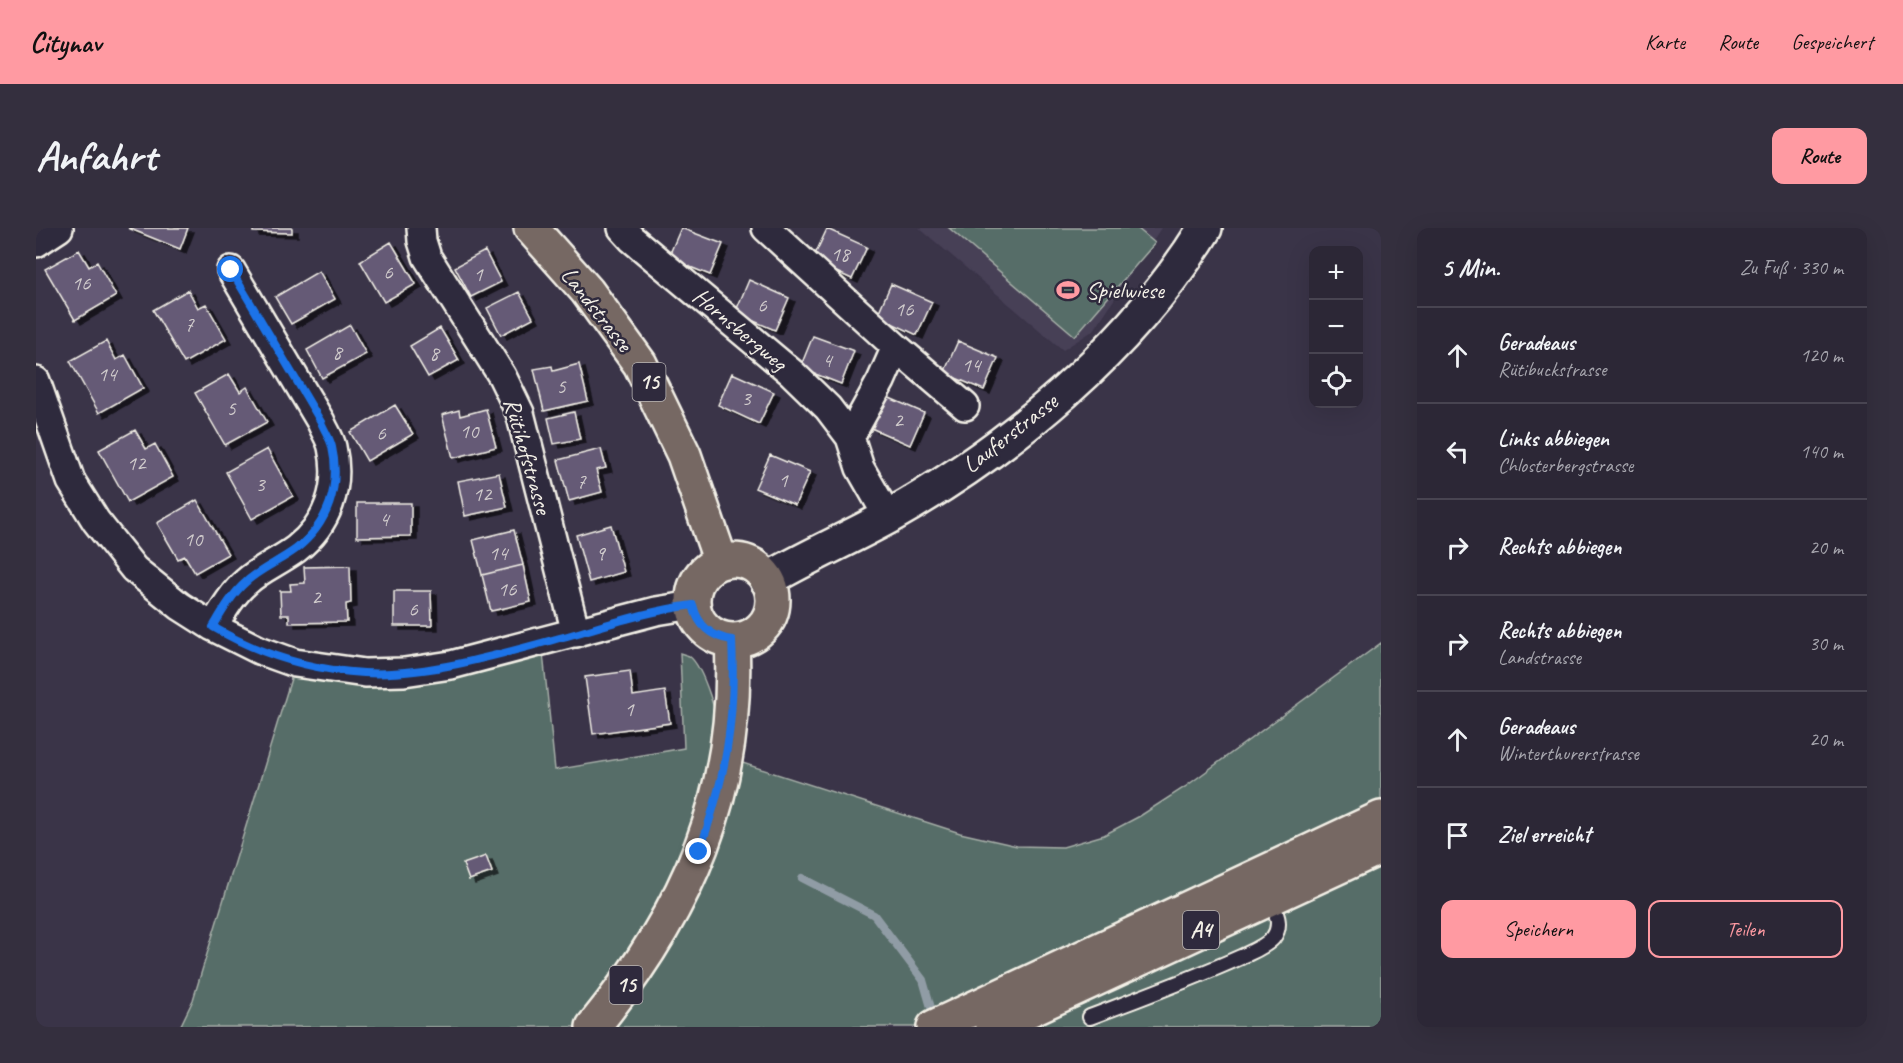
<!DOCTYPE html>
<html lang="de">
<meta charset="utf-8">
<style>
body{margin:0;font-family:Caveat,sans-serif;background:#342f3e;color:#f1f3f6}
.controls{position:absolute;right:18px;top:18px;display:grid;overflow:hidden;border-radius:12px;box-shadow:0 6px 24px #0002}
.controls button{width:54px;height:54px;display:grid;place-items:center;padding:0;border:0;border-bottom:2px solid #484451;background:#2c2736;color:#f1f3f6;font:30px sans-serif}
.stop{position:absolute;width:18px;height:18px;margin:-14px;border:4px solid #1a73e8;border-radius:50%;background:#fff}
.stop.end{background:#1a73e8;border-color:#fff;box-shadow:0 2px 6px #0008}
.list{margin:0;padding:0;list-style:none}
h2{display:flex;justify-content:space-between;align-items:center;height:78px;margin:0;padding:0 24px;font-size:26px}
h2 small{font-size:20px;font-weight:400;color:#a6a5ad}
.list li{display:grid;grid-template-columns:39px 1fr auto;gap:18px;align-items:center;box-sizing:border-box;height:96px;padding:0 24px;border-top:2px solid #484451}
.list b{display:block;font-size:22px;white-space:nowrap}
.list p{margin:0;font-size:20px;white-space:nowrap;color:#a6a5ad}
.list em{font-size:20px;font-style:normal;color:#a6a5ad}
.actions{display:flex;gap:12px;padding:18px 24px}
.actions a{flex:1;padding:14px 0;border:2px solid #ff9aa2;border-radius:12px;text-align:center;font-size:21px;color:#ff9aa2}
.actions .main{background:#ff9aa2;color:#111}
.icon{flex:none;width:33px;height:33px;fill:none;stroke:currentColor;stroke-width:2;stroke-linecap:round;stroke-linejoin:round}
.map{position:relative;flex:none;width:1345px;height:799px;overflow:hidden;border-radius:12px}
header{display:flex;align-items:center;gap:36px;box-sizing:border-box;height:84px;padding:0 30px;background:#ff9aa2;color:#111}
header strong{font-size:28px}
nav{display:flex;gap:33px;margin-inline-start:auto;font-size:21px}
.intro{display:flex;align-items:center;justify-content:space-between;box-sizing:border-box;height:144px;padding:0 36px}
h1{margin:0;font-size:42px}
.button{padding:15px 27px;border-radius:12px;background:#ff9aa2;color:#111;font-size:21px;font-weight:700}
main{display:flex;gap:36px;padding:0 36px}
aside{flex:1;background:#2c2736;border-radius:12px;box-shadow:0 6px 24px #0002}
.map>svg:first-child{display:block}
.built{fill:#473f56}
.green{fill:#576d68;stroke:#a6afa8;stroke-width:1.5}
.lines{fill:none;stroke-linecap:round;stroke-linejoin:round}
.stream{stroke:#909ca5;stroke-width:8}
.building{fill:#655a76;stroke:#f4f1e8;stroke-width:1.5;filter:url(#shadow)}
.lane-casing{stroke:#f4f1e8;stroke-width:18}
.street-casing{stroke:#f4f1e8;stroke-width:32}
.secondary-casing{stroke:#f4f1e8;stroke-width:38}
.primary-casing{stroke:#f4f1e8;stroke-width:38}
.highway-casing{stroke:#f4f1e8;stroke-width:38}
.lane{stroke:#2f2a3d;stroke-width:14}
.street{stroke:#2f2a3d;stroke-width:27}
.secondary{stroke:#2f2a3d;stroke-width:33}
.primary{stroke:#766864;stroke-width:33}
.highway{stroke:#766864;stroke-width:33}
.route{stroke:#1a73e8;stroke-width:8}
.labels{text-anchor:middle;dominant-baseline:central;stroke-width:5;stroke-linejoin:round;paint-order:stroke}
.number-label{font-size:21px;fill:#d0cbcc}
.shield{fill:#2f2a3d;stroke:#b9b5b5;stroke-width:1.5}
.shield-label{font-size:22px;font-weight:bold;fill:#f4f1e8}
.poi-label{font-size:24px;fill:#f4f1e8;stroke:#2f2a3d;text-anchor:start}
.street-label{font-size:24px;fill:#f4f1e8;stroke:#2f2a3d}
</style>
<header>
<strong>Citynav</strong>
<nav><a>Karte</a><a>Route</a><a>Gespeichert</a></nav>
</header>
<div class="intro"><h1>Anfahrt</h1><a class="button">Route</a></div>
<main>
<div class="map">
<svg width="1345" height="799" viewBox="0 0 1345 799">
<defs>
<filter id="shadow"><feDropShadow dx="6" dy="4" stdDeviation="0" flood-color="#0009"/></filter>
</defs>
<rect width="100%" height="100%" fill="#3a3448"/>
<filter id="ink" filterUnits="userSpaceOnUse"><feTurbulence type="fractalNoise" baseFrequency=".0167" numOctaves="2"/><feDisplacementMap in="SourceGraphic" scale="12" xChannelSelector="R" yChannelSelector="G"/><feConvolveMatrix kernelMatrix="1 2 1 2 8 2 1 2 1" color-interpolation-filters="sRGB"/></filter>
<g filter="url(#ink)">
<path class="built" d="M883,0h242l-67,102 -31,20z"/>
<path class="green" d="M913,0h188l18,15 -80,93z
M1345,415v384h-1201l13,-27 100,-328 250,-19 12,117 129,-22 -4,-95c3,1 6,2 9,3 18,13 32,79 38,102l233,75 57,13 46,1 41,-12 36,-19 45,-29z"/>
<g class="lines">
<path class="stream" d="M766,650l72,37 49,65 11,38"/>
</g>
<path class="building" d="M92,0h60l-8,21z
M217,0h39v5l-39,-1z
M645,0l42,16 -13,31 -42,-17z
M791,1l40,18 -15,32 -40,-18z
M355,14l25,42 -32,18 -24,-41z
M43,22l10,17 8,-5 19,34 -41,24 -30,-51z
M449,23l16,31 -30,15 -16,-30z
M283,43l16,28 -44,25 -16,-27z
M713,52l40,18 -14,32 -40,-17z
M855,56l41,18 -15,33 -40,-19z
M152,62l10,18 8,-4 20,35 -42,24 -31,-53z
M483,64l14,26 -32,17 -14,-27z
M314,97l16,29 -44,24 -15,-28z
M404,100l19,32 -31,17 -18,-31z
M777,108l41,15 -13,33 -41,-16z
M70,113l10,19 9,-5 18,33 -44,25 -29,-52z
M922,113l40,17 -14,32 -40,-17z
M543,136l9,37 -44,10 -10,-42 18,-3 1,5z
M696,145l42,19 -15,32 -41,-19z
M193,146l11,18 7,-5 20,35 -42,23 -30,-52z
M849,168l39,17 -14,32 -39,-17z
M359,177l18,29 -46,27 -17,-29z
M450,181l10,38 -43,11 -11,-43 17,-5 1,6z
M538,184l6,27 -26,5 -6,-26z
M99,202l11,19 9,-5 18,33 -45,25 -29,-52z
M231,221l26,47 -41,23 -26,-47z
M565,221l5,19 -10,2 6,22 -33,9 -11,-41z
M734,227l40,17 -15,33 -40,-17z
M463,245l8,34 -42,9 -7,-35z
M161,272l31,54 -33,19 -10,-17 -7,3 -21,-36z
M321,275h54v33l-54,1z
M575,297l13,47 -35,10 -13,-47z
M478,302l9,35 -41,10 -9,-35z
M487,337l8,37 -40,9 -9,-36z
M314,338l1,37 -5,1 1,18 -58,1v-8h-8l-1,-24h11l-1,-7 15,-1 -1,-16z
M358,363h37l1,35h-38z
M594,443l3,25 32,-5 5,32 -77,11 -8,-57z
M450,628l6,16 -23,8 -6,-16z"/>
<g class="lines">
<g class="lane-casing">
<path id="lane" d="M1054,789c50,-19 102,-38 151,-60 10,-5 24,-10 32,-19 10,-13 3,-27 -4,-39"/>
</g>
<g class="street-casing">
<path id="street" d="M385,0l1,13 5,16 75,119 18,37 56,220
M586,0l10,11 160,134 36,35 22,29 10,31 28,49
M730,0l130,119 -15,34 -31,56
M0,15l23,-15
M860,119l69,59
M0,153l35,100 25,40 38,48 46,37 33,21 46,23 36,13 70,10 39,-1 47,-7 205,-54 37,-6
M177,399c9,-15 19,-33 33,-45 14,-13 34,-21 50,-33 32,-25 45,-62 36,-102 -2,-9 -8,-17 -11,-25l-90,-152"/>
</g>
<g class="secondary-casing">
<path id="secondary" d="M731,352c39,-23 81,-41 121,-63 122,-68 244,-170 317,-289"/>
</g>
<g class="primary-casing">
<path id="primary" d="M495,0l56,63 53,73 44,91 37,107
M657 372a40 40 0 1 1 80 0a40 40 0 1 1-80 0Z
M557,799c95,-117 147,-234 139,-387"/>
</g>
<g class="highway-casing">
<path id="highway" d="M898,799l447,-209
M956,799l389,-180"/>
</g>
<use href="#lane" class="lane"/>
<use href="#street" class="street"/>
<use href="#secondary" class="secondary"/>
<use href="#primary" class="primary"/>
<use href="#highway" class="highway"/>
</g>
</g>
<g class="lines" filter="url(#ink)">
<path class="route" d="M195,42l90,152c3,8 9,16 11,25 9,40 -4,77 -36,102 -16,12 -36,20 -50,33 -14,12 -24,30 -33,45 46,27 98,43 151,46 66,4 151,-23 214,-40 38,-11 76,-23 115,-28 5,21 18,32 39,35 4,81 -6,136 -33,212"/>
</g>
<defs>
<g id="stadium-bare" transform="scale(1.8)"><path d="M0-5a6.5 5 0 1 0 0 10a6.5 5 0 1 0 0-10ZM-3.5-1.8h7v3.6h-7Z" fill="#ff9aa2" stroke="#2f2a3d" stroke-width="2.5" paint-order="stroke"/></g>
</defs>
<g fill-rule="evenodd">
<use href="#stadium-bare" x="1032" y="62"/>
</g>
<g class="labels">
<g class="number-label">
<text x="804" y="26">18</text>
<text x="352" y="44">6</text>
<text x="442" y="46">1</text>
<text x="45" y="55">16</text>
<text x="726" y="77">6</text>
<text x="868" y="81">16</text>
<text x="153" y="96">7</text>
<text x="301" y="124">8</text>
<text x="398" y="125">8</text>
<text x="791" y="132">4</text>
<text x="935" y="137">14</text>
<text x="71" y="146">14</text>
<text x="525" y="158">5</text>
<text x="710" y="170">3</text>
<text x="195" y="180">5</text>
<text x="862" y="192">2</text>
<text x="433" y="203">10</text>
<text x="345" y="205">6</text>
<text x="100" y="235">12</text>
<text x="747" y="252">1</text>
<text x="545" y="253">7</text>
<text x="224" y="256">3</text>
<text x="446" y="266">12</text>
<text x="348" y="291">4</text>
<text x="157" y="311">10</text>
<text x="462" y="325">14</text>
<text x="564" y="325">9</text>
<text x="471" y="361">16</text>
<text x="280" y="369">2</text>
<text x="377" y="381">6</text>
<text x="593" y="481">1</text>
</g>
<g class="shield">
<rect x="596.5" y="135" width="33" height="38" rx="4.5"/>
<rect x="1147" y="683" width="36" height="38" rx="4.5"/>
<rect x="573.5" y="738" width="33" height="38" rx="4.5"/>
</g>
<g class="shield-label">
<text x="613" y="154">15</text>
<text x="1165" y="702">A4</text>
<text x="590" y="757">15</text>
</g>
<g class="poi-label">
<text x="1050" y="62">Spielwiese</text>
</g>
<g class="street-label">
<text transform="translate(561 81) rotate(52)">Landstrasse</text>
<text transform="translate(704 101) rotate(40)">Hornsbergweg</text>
<text transform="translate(974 205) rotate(-38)">Lauferstrasse</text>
<text transform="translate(492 228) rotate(74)">Rütihofstrasse</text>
</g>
</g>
</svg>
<div class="controls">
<button>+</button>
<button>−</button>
<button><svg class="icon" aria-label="locate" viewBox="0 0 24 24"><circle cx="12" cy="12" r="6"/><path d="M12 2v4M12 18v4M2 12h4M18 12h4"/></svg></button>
</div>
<div class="stop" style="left:195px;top:42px"></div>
<div class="stop end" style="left:663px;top:624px"></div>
</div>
<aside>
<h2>5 Min.<small>Zu Fuß · 330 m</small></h2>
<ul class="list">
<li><svg class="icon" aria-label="ahead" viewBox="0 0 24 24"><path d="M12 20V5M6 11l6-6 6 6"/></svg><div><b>Geradeaus</b><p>Rütibuckstrasse</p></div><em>120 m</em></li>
<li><svg class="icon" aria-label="left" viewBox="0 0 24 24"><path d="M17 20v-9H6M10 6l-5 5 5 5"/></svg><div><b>Links abbiegen</b><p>Chlosterbergstrasse</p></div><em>140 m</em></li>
<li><svg class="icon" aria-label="right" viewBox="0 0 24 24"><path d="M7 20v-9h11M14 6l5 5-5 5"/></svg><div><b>Rechts abbiegen</b></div><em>20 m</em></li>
<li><svg class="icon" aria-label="right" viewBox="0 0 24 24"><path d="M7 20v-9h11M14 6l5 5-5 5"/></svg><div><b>Rechts abbiegen</b><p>Landstrasse</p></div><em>30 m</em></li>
<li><svg class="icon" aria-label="ahead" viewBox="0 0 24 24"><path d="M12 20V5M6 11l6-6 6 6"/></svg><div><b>Geradeaus</b><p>Winterthurerstrasse</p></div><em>20 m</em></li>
<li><svg class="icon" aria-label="arrive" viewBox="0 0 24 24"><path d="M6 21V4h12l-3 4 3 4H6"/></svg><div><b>Ziel erreicht</b></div></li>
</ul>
<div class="actions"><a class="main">Speichern</a><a>Teilen</a></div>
</aside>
</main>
